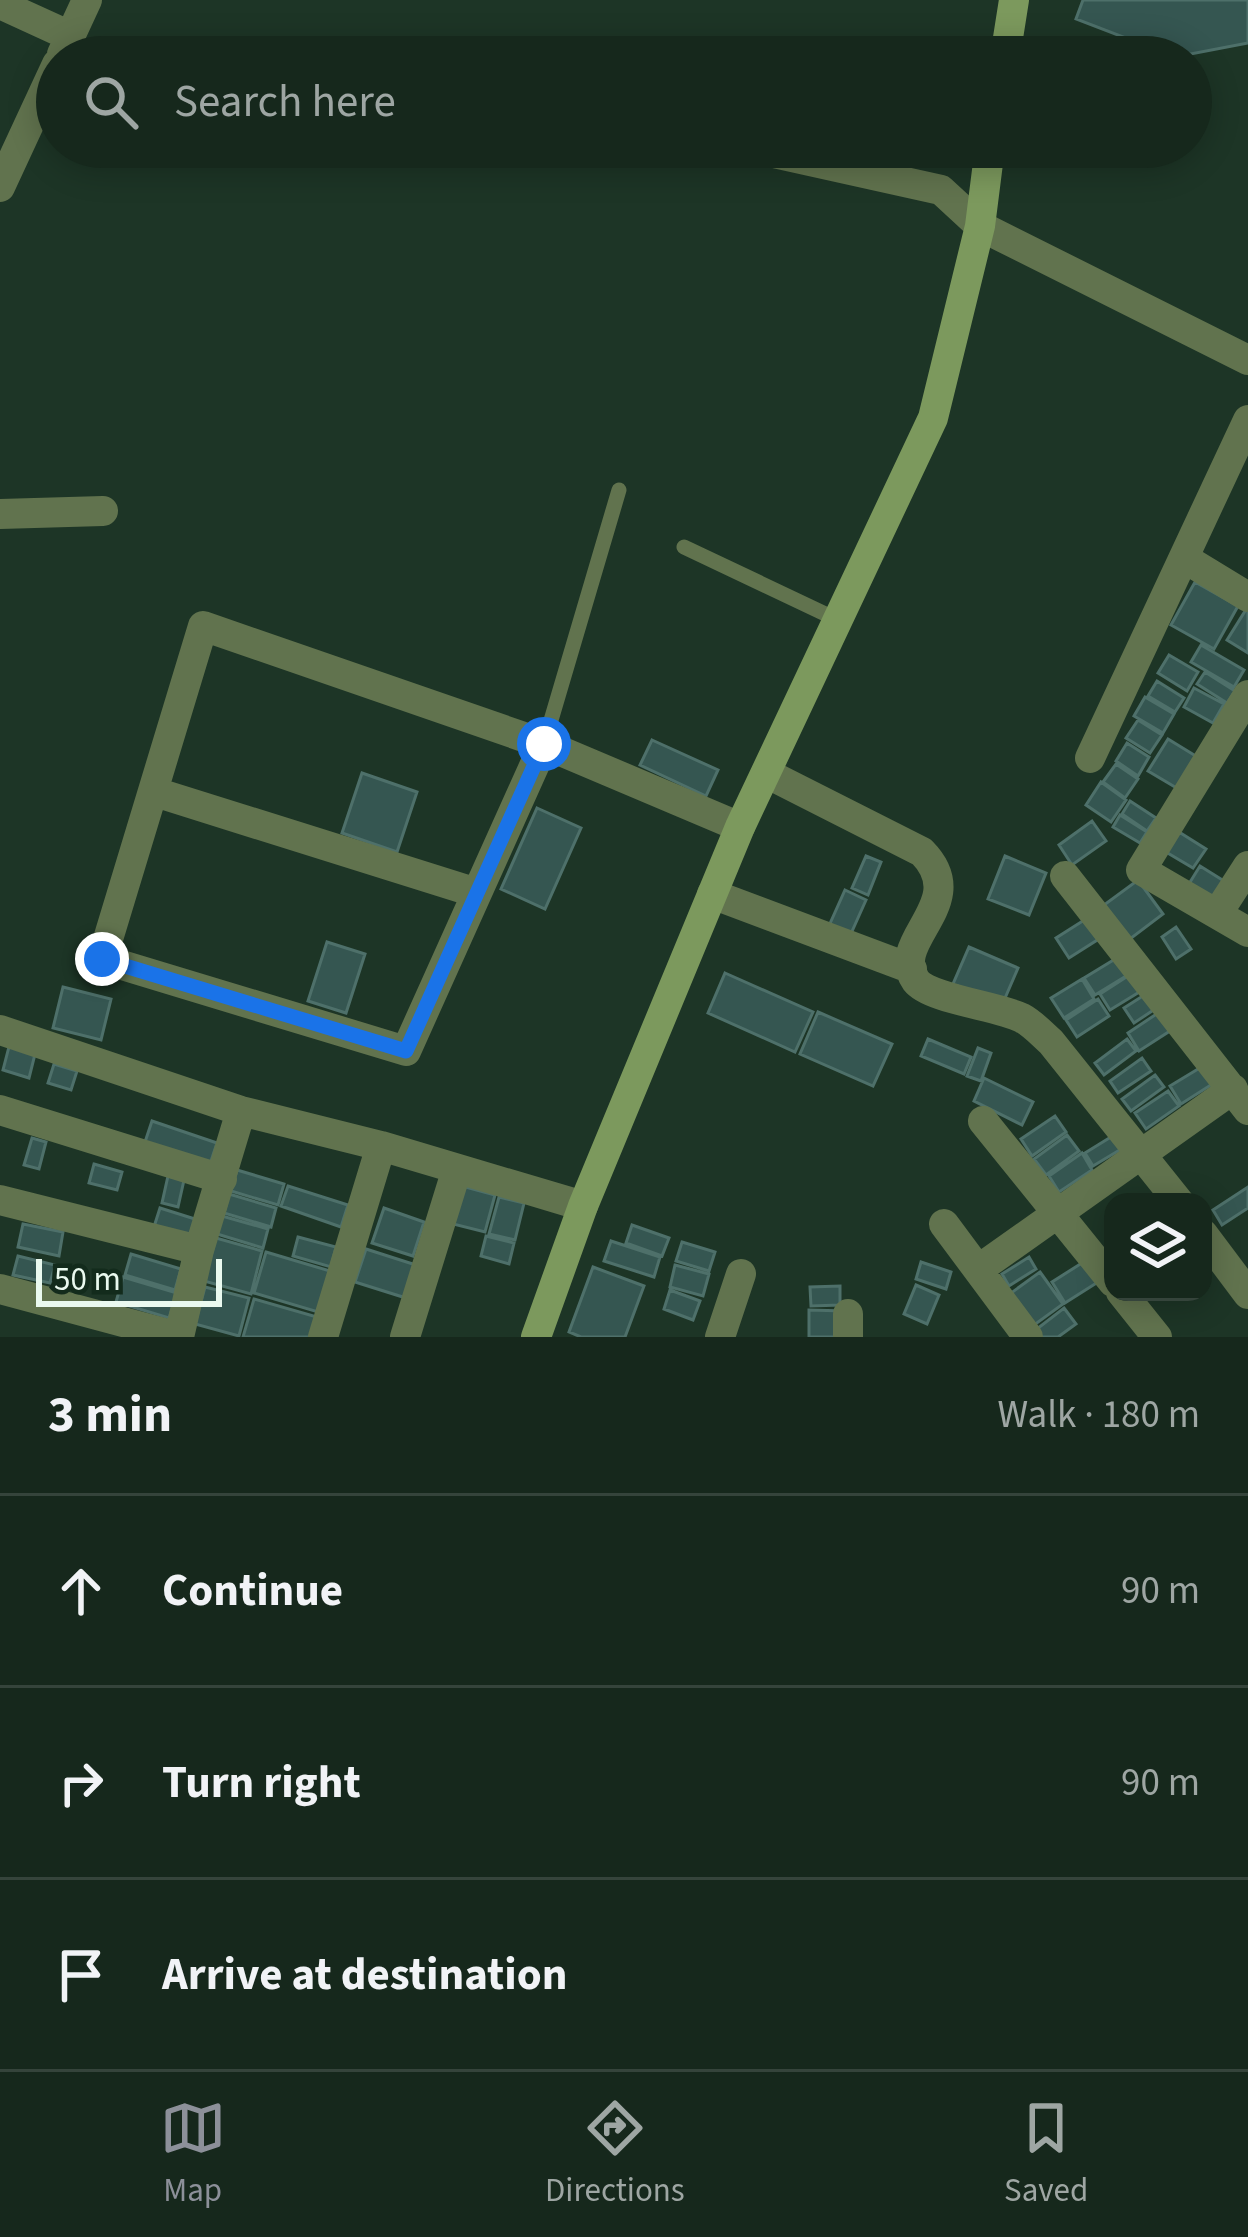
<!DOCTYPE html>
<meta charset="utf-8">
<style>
body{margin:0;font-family:"Source Sans 3",sans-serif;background:#1f3025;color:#f1f3f6}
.controls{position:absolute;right:36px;bottom:36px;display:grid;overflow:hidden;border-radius:24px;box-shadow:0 6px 30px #0003}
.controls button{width:108px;height:108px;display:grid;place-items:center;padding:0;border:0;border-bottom:3px solid #35443b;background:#16281c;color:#f1f3f6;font:60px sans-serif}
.scale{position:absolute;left:36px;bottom:30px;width:186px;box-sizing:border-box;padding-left:12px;border:6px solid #eaf9ef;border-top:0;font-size:33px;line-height:42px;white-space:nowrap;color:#eaf9ef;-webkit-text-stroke:9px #132b1c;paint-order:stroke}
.stop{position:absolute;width:36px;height:36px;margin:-27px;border:9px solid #1a73e8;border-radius:50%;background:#fff}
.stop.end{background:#1a73e8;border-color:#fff;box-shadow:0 3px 12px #0008}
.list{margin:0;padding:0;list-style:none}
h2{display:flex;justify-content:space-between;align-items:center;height:156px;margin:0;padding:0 48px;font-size:51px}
h2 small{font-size:39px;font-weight:400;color:#9ea6a3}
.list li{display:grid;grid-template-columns:78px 1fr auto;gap:36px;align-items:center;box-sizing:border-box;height:192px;padding:0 48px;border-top:3px solid #35443b}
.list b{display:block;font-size:45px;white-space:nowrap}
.list em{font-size:39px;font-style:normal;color:#9ea6a3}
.icon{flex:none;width:66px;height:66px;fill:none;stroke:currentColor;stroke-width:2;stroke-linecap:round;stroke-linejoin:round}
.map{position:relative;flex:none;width:1248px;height:1337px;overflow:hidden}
.search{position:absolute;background:#16281c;box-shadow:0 6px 30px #0003;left:36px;right:36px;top:36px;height:132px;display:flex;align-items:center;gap:30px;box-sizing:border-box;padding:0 42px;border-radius:66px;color:#9ea6a3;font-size:45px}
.sheet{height:732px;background:#16281c}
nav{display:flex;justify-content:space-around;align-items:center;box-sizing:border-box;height:168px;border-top:3px solid #35443b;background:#16281c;font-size:33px;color:#9ea6a3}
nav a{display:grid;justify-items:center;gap:6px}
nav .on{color:#8c9099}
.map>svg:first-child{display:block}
.building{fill:#355651;stroke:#4e706a;stroke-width:3}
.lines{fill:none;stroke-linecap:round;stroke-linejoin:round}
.lane{stroke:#61734e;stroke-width:15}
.street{stroke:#61734e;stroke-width:30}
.secondary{stroke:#7c995d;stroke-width:30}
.route{stroke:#1a73e8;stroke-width:15}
</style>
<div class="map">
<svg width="1248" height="1337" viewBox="0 0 1248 1337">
<rect width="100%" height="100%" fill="#1d3526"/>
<path class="building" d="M1083,0h165v43l-73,14 -99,-38z
M1195,582l43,24 -24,43 -43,-24z
M1247,608l1,1v44l-21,-13z
M1201,645l43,25 -10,17 -43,-25z
M1169,655l29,17 -11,19 -29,-18z
M1205,672l30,19 -8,12 -30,-19z
M1157,681l27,17 -9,14 -27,-16z
M1194,688l30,16 -11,19 -29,-16z
M1145,697l29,17 -11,19 -29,-17z
M1138,720l24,15 -12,18 -24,-15z
M1168,739l31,19 -19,32 -32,-19z
M652,740l66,30 -12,26 -66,-31z
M1127,743l22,14 -11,19 -22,-15z
M1116,764l22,15 -13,19 -22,-16z
M362,773l55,19 -20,60 -55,-19z
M1101,782l25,18 -15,22 -25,-17z
M1130,801l26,17 -9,13 -25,-17z
M537,808l44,20 -36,81 -44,-20z
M1120,815l27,17 -7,11 -27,-16z
M1092,821l14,20 -34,24 -13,-20z
M1179,832l27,17 -13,19 -27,-16z
M866,856l15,6 -13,33 -16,-7z
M1005,856l41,17 -17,42 -41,-16z
M1200,866l32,20 -13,21 -32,-20z
M1138,880l25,34 -33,25 -26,-34z
M845,890l21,10 -17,38 -21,-10z
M1089,917l13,20 -33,21 -13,-20z
M1176,927l15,22 -15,10 -14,-22z
M327,942l38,12 -19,59 -38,-12z
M969,947l49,21 -16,37 -49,-21z
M1120,956l11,17 -36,22 -11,-17z
M725,973l88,39 -18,40 -87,-39z
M1131,974l10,17 -31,19 -10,-16z
M1082,979l12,20 -30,19 -13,-20z
M63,987l48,12 -10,41 -48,-12z
M1149,992l9,15 -24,16 -10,-15z
M1098,999l11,17 -32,21 -11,-17z
M1161,1011l12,18 -34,22 -11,-18z
M818,1012l74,32 -19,42 -73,-32z
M11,1039l26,7 -8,32 -26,-8z
M928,1039l43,18 -7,17 -43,-18z
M1127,1039l9,12 -32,24 -9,-12z
M978,1048l13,5 -10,28 -14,-5z
M1142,1058l9,13 -33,22 -8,-12z
M54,1064l23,7 -6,19 -23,-7z
M1203,1066l11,17 -33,21 -11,-18z
M1155,1075l9,12 -33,24 -9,-12z
M984,1078l49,24 -11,23 -48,-24z
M1168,1091l11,15 -33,23 -11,-16z
M1055,1116l11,16 -34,24 -11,-17z
M152,1121l65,22 -8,24 -65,-22z
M1119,1132l9,13 -35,21 -8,-13z
M1067,1135l12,16 -33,24 -12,-16z
M32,1138l14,4 -7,27 -15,-4z
M1082,1153l10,17 -33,22 -10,-16z
M94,1164l28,8 -5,18 -28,-7z
M237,1170l47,14 -6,21 -47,-14z
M168,1176l16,4 -6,27 -16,-4z
M288,1186l60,19 -7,22 -60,-21z
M462,1186l33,9 -10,37 -32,-8z
M1248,1187v21l-26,17 -9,-15z
M229,1194l47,14 -5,19 -47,-14z
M499,1197l25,6 -9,37 -26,-6z
M160,1208l35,11 -7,22 -35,-11z
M384,1208l40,14 -11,34 -41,-13z
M222,1216l46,13 -5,19 -46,-14z
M23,1224l40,8 -4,24 -41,-9z
M632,1225l37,13 -7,18 -36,-13z
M486,1236l28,7 -5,21 -28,-8z
M298,1237l38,10 -5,20 -38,-11z
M216,1238l46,13 -11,43 -47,-13z
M611,1241l49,16 -6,20 -50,-16z
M682,1242l33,10 -6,19 -33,-10z
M366,1249l50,16 -10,33 -51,-16z
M266,1252l64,19 -12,41 -64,-19z
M131,1254l50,15 -6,21 -50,-15z
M18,1256l37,9 -5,18 -37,-8z
M1029,1257l7,12 -27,17 -7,-12z
M1085,1261l13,21 -33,21 -13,-21z
M921,1262l30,10 -5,17 -30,-10z
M675,1265l34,9 -6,22 -33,-9z
M593,1267l51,19 -19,51h-44l-12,-5z
M1040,1272l23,32 -33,24 -23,-32z
M123,1277l54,16 -8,25 -53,-16z
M916,1285l23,10 -12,29 -23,-10z
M840,1286v19l-29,1 -1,-19z
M205,1287l44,11 -10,38 -44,-12z
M670,1290l30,11 -7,19 -29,-11z
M254,1299l63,18 -6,20h-68z
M1064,1308l12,16 -18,13h-21l-4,-5z
M809,1310l35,1 -1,26h-34z"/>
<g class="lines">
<path class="lane" d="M684,547l154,73
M544,744l75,-254"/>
<path class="street" d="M0,4l70,32
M62,54l25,-54
M747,147l194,43 39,36 268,134
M0,187l57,-123
M0,514l103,-3
M1184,558l64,39
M1248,695l-107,175 107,62
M544,744l-138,307 -304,-92 101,-333 341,118 196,83
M1090,758l158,-338
M766,773l156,79c51,52 -35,88 -6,129 14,18 82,25 106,37 11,6 20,16 29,24l128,160
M155,792l322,101
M1065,876l183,234
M712,894l200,75
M1217,914l31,-48
M0,1030l241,81 140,35 202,60
M0,1110l222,69
M983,1121l130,161
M0,1200l199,50
M944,1224l84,113
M1203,1234l45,60
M979,1269l254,-180
M0,1289l179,48
M1121,1292l36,45
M179,1337l20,-87 42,-139
M323,1337l58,-191
M405,1337l52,-168
M720,1337l21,-63
M848,1337v-23"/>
<path class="secondary" d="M1005,57l9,-57
M536,1337l47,-131 157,-379 193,-409 47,-192 10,-79"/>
</g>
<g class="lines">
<path class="route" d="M102,959l304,92 138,-307"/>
</g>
</svg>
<div class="controls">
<button><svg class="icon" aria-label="layers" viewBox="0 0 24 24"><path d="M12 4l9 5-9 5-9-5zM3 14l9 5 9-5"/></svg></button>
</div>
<div class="scale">50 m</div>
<div class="stop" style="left:544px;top:744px"></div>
<div class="stop end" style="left:102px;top:959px"></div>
<div class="search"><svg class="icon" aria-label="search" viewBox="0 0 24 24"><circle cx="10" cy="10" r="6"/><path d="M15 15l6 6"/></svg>Search here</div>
</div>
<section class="sheet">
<h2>3 min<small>Walk · 180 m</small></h2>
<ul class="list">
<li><svg class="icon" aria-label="ahead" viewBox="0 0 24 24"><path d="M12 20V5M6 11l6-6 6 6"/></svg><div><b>Continue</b></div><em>90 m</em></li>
<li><svg class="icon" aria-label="right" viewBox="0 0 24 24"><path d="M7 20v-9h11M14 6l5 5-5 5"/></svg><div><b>Turn right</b></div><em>90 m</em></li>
<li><svg class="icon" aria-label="arrive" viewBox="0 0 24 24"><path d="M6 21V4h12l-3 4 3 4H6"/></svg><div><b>Arrive at destination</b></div></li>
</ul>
</section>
<nav>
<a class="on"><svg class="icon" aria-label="map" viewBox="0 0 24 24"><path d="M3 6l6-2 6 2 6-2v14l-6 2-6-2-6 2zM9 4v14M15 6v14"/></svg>Map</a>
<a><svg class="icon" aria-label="directions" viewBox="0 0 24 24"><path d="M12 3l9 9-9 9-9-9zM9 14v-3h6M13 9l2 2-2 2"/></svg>Directions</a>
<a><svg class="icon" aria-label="saved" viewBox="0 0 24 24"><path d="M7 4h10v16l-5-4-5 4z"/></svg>Saved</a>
</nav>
